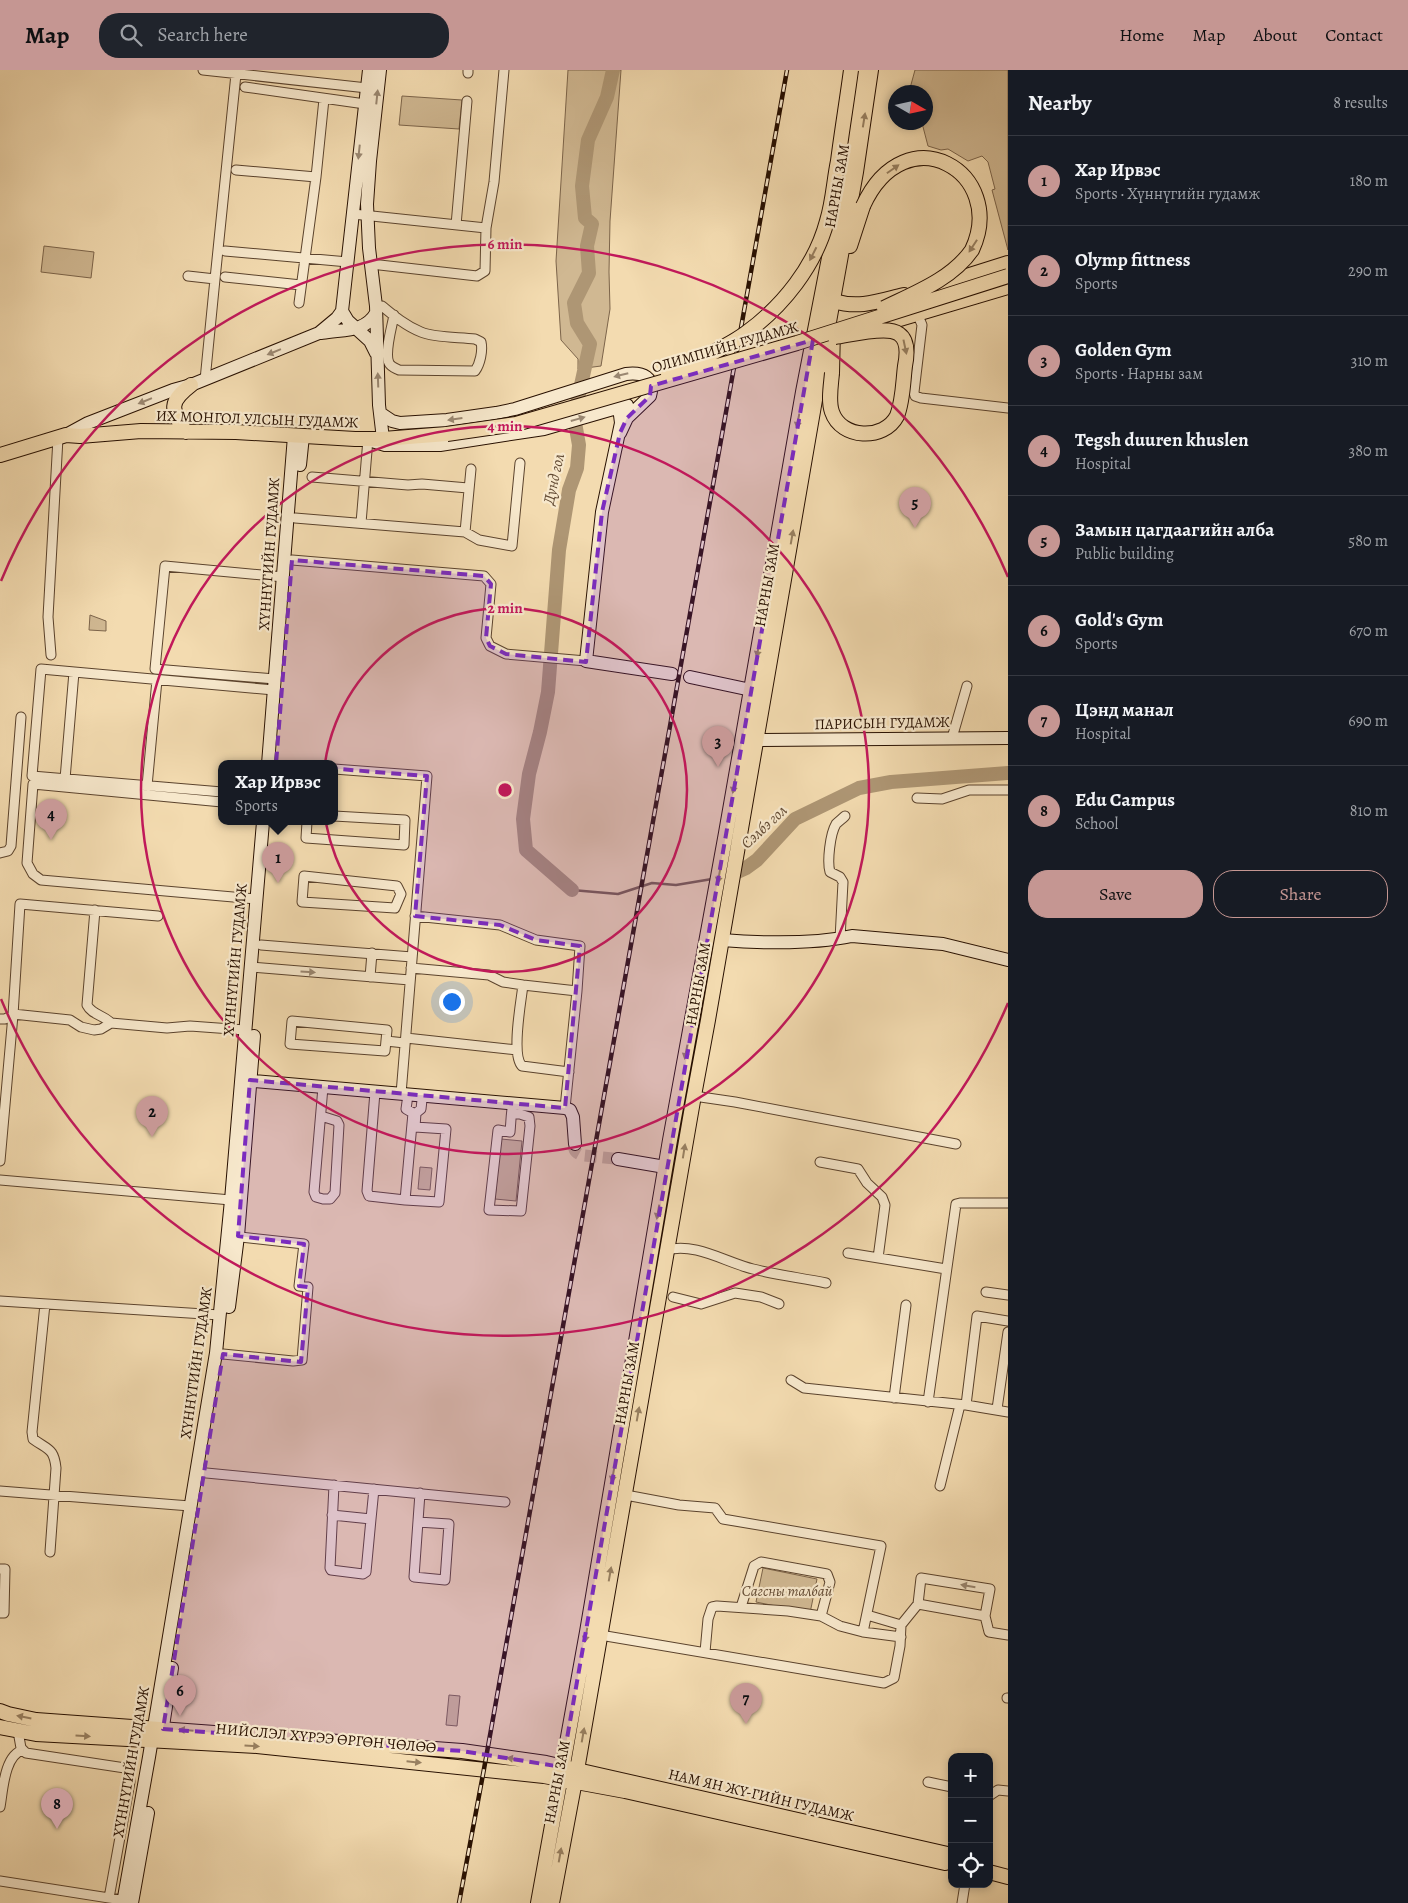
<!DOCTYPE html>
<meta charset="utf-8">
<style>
body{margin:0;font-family:Alegreya,serif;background:#20242c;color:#f1f3f6}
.controls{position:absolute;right:15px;bottom:15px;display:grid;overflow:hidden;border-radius:10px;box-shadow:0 2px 8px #0003}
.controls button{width:45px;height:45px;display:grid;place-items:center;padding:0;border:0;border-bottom:1px solid #363941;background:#171b24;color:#f1f3f6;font:25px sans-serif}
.compass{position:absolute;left:888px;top:15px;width:45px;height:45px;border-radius:50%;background:#171b24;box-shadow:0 2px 8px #0003;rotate:99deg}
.you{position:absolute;left:451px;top:931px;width:18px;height:18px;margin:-12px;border:4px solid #fff;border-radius:50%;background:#1a73e8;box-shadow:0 0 0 8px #1a73e833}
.badge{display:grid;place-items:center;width:32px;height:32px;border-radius:50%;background:#c59692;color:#111;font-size:16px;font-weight:700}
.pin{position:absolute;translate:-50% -41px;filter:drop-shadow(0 1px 2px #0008)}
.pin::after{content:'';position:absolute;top:26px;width:18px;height:15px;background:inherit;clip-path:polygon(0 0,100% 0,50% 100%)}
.popup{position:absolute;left:218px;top:690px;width:120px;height:65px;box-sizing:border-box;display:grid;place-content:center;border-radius:10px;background:#171b24;filter:drop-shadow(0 1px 4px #0005);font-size:16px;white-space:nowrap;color:#9ea1a6}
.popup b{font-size:19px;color:#f1f3f6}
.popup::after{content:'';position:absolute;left:50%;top:100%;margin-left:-10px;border:10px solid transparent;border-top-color:#171b24}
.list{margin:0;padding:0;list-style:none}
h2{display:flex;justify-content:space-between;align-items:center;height:65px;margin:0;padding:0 20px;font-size:21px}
h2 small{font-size:16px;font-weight:400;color:#9ea1a6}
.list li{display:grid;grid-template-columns:32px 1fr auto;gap:15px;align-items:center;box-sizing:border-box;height:90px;padding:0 20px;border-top:1px solid #363941}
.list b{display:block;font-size:19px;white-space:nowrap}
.list p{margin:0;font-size:16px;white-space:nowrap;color:#9ea1a6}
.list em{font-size:16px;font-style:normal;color:#9ea1a6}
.actions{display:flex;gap:10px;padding:15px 20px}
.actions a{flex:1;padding:11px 0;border:1px solid #c59692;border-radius:20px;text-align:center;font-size:18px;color:#c59692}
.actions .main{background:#c59692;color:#111}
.icon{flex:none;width:28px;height:28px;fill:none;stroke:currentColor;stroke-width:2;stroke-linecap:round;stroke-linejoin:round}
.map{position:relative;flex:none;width:1008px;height:1833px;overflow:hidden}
header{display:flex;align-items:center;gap:30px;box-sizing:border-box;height:70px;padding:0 25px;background:#c59692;color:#111}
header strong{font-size:24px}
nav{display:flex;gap:28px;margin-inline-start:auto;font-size:18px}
.search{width:350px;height:45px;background:#20242c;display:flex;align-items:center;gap:12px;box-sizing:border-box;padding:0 18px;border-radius:20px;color:#9ea1a6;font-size:19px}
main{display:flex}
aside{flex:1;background:#171b24}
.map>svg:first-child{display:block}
.green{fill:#d0b892;stroke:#7c644a}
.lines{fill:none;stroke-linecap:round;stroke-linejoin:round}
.stream{stroke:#786046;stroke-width:2.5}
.river{stroke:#ae9674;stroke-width:14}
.secondary-tunnel{stroke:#cab28d;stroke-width:12;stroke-dasharray:12 6;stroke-linecap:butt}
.street-casing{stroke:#5b432d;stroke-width:11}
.secondary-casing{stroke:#281001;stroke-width:14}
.primary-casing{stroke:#281001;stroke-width:16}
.street{stroke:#f7e8cc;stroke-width:9}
.secondary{stroke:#f7e8cc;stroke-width:12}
.primary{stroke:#f3dbb0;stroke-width:14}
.rail-casing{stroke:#281001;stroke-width:4.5}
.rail{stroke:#f7e8cc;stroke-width:2.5;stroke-dasharray:8;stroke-linecap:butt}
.primary-bridge-casing{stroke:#281001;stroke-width:16;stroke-linecap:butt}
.primary-bridge{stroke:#f3dbb0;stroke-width:14}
.oneway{fill:#9a8771}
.oneway2{fill:#988061}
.marked{fill:#7b2cbf;fill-opacity:0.2;stroke:#7b2cbf;stroke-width:4;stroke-dasharray:10 6;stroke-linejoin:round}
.ring{fill:none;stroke:#c2185b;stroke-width:2.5}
.labels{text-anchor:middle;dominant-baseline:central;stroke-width:4.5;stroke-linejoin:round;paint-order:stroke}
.street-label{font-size:15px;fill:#281001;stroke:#f7e8cc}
.park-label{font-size:15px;font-style:italic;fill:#634b34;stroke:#f7e8cc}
.water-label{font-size:16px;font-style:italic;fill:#644c35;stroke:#f7e8cc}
.centre{fill:#c2185b;stroke:#f7e8cc;stroke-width:2.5}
.ring-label{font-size:15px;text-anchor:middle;font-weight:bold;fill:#c2185b;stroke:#f7e8cc;stroke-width:4.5;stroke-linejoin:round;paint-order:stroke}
</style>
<header>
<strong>Map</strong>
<div class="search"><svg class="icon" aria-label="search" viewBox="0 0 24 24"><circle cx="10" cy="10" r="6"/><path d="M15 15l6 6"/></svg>Search here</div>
<nav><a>Home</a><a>Map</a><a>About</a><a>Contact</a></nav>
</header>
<main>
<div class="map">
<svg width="1008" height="1833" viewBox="0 0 1008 1833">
<rect width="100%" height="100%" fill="#f3dbb0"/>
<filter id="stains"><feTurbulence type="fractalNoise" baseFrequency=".004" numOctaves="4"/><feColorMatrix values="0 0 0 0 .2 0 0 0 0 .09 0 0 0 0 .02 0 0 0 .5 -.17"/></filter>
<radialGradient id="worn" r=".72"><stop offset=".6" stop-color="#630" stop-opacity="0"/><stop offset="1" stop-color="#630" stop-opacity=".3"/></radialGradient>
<path class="green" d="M568,0h53l-11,151 -1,51 1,37 -9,57 -23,3v-10l-17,-19 -5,-79z
M915,0h93v180l-16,-60 3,-1 -7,-27 -6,-6 -14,5 -20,-12 -7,1 -13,-4 -6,-23 4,-1v-30h-17z
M402,26l60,4 -3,29 -60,-4z
M44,176l50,6 -3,26 -50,-6z
M90,545l16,6v10l-17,-1z
M501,1069l21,2 -6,60 -21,-2z
M420,1097l12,1 -2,22 -12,-1z
M763,1498l54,11 -7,34 -54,-11z
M449,1625l11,1 -3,30 -11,-1z"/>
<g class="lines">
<path class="stream" d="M572,820l46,4 34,-11 24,2 36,-6"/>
<path class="river" d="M726,807l20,-9 11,-8 38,-41 64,-31 32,-6 117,-9
M572,820l-46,-40 -3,-31 6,-45 11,-42 8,-40 11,-142 10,-60 8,-22 2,-23 -5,-28 16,-73 -13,-21 -3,-20 15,-30 -2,-27 5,-22 -7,-6 -3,-32 6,-46 19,-43 6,-27"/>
<path class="secondary-tunnel" d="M575,1074c-2,6 1,9 6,11l37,4"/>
<g class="street-casing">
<path id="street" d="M203,0l164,18
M468,3v-3
M245,17l120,17
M236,100l80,7
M353,144l133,14
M456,155l11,-124
M225,181l123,11
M371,194l106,12 8,-5 1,-43 8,-46 10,-112
M188,206l27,3 -10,101
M225,207l76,8
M215,209l21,-205
M299,233l17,-126 8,-78
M376,236h6c12,10 24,20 39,26 14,6 39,5 54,7l6,3c2,9 -1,22 -6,29l-76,-1c-4,-2 -8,-3 -10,-7 -5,-10 3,-36 5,-48
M917,243l5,12 -8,67 1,4 6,2 87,10
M312,407l96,8 14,-1 46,4
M295,448l170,14 14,8 33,6 8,-83
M361,453l7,-84
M465,462l6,-63
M292,490l192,16 7,8 -5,54 4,8 16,8 80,7
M51,585l-3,-38 10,-179
M275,609l-120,-10 10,-103 119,11
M952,668l15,-52
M334,699l93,7 -26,318
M65,709l9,-107
M147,716l10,-106
M222,722l-190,-16 9,-107 233,21
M917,728l25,1 27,-9h39
M222,732l-189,-18 -6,79 6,11 8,6 215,19
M307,752l-1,16 98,7 1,-25 -71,-4
M0,783l8,-2 3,-5 10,-129
M304,806l93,10 4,8 -6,14 -93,-6z
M95,840l-8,95c5,10 17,10 24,18
M415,846l85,9 36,15 44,6 -3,45
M840,869l3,-57 -3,-5 -10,-5c-3,-10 0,-38 6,-48 3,-3 6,-5 9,-8
M261,875l151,12
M251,897l159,13
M411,898l78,7 14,7 20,3 54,6 -12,117
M370,907l2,-24
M523,915c-2,17 -12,70 -1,81l47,6
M13,944l57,6 11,7 13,3 7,-1 10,-6 56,5 23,-2 55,4
M0,949h5l8,-4
M292,951l95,9 -2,21 -95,-7z
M406,968l111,12
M386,971l19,2
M375,1022l-8,99 2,5 36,4
M408,1025l-2,14 7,4 -8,87 34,2 7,-73 -31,-2 1,-14 5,-4 1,-9 -2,-4
M694,1026l41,6 221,42
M512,1044h8l9,3 1,9 -9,85 -32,-1 9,-80 12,2c1,-10 1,-20 3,-29
M321,1046l16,5 2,4 -4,68 -5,6h-7l-7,-2 -2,-5 9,-105
M0,1091l13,-146 7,-111 138,12
M820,1092l38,7 9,14 15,14 3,8 -7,53
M0,1110l231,20
M667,1180c28,-8 60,13 86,19 24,6 49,9 73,14
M848,1183l98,16
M986,1222l22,3
M673,1227l28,7 34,-11 26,4 18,7
M0,1231l220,14
M45,1234l-13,128 1,7c15,11 21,9 23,29l-6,84
M223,1284l70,7 9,-1 6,-73 -9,-1 5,-42 -72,-8
M791,1310l13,8 162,17 42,7
M894,1328l12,-93
M928,1332l28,-198 4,-1h48
M966,1335l11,-89 31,5
M997,1339l11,-77
M196,1402l309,30
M940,1416l20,-81
M0,1421l190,15
M631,1426l48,9 36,3 8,11 158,27 -18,86 38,5
M332,1445l39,4 -5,53 -3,2 -32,-4 -1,-2 4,-83
M371,1449l3,-30
M418,1452l31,2 -4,56 -31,-3 6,-84
M0,1499h5l-1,44h-4
M918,1534l67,12
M741,1537l13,-41 7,-4 66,12 3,8 -9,34
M867,1545l34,10
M600,1565l284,48 10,-5 6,-32 1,-21 17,-21 3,-26 69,11 -5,27 4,16 19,3
M705,1582l3,-33 4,-12 5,-1 71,5 33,5 19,10 23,6
M1007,1628h1
M18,1661l3,17 5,5 99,15 4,3 1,11 -21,116 14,2
M928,1712l24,5
M989,1726l9,-6 10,1
M0,1737c3,-16 4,-52 23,-57
M0,1811l109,17
M962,1833l3,-19"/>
</g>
<g class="secondary-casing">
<path id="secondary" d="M380,0l-10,91 -3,43 2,44 7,58 3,99 4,34
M342,241l6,10 22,20 6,12
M322,263c19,-4 43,0 54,-20
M619,337l2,16 -19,89 -16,149 86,13
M380,343l12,8 8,2 47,-3 49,-7 19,-4 111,-35c17,-2 29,3 24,22l-23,22 -7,15
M66,365l22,-12 85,-33 18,-5 128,-52 18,-15 5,-7 3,-27 24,-214
M372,371l13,4h55l104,-16 83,-24
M300,395l3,-29
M690,607l61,13
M756,670l252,-2
M268,694l26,-328
M722,870c39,3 92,4 130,-4l91,8 65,16
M242,1010l323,28 5,2 3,7 2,27
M618,1089l47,8
M229,1237l9,-71 16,-200
M161,1669l11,-71
M123,1833l26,-146 67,-404 15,-153 32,-378
M132,1833l16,-90"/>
</g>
<g class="primary-casing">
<path id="primary" d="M850,176l13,-40
M932,217l76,-24
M833,231c27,8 46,0 71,-6
M866,259l142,-42
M832,303l1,-44
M186,362c-16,-23 -17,-30 5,-47
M0,385l66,-20 14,1 61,-5 95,1 119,7h28l64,-5
M0,1641l8,3 28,6 426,31 84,12 406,92
M0,1657l36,7 221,12 287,30 81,15 320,72
M989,1802l19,5
M538,1833l49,-271 83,-492 56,-307 77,-441 38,-196 19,-126
M552,1833l25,-133 116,-669 15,-81 108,-626 40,-222 15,-102"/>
</g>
<use href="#street" class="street"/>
<use href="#secondary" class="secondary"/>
<use href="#primary" class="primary"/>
<g class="rail-casing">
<path id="rail" d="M459,1833l25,-134 303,-1699"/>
</g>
<use href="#rail" class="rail"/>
<g class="primary-bridge-casing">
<path id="primary-bridge" d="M863,136c43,-94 145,-33 109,44 -20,29 -57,43 -88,58
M832,303c-1,12 -4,28 0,39 9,27 52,29 65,4 6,-15 6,-34 8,-50 2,-10 4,-25 -6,-32 -12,-9 -49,1 -64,3
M668,304c26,-13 55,-24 78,-41 37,-27 69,-67 81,-112 6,-19 7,-41 11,-60 4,-31 9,-61 13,-91
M447,364l69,-10 281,-81 211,-67"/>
</g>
<use href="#primary-bridge" class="primary-bridge"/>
</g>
<defs><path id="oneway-solid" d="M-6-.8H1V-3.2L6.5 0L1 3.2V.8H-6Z" transform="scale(1.25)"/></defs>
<g class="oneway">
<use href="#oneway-solid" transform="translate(377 27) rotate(-84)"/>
<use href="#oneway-solid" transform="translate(359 82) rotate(96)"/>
<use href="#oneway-solid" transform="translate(274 282) rotate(158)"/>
<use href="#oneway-solid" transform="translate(621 305) rotate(166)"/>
<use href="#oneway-solid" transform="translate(378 310) rotate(-92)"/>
<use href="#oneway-solid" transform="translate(145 331) rotate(158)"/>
<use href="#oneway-solid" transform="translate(455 349) rotate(172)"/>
<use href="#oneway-solid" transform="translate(578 349) rotate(-16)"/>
<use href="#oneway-solid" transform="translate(308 902) rotate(4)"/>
<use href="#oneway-solid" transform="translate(968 1516) rotate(-170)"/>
</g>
<g class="oneway2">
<use href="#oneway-solid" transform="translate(864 50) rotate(-81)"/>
<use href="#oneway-solid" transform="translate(893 99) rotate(-35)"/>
<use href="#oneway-solid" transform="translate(973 176) rotate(123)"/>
<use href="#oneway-solid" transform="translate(813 184) rotate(117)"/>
<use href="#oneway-solid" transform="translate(905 277) rotate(78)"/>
<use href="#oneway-solid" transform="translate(798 351) rotate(100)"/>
<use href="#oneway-solid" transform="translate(792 467) rotate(-80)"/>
<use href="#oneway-solid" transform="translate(758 580) rotate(100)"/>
<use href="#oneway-solid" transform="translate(734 716) rotate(100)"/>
<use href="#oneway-solid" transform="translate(719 806) rotate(100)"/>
<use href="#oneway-solid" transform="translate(686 982) rotate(101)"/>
<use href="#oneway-solid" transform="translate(684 1081) rotate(-81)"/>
<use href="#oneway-solid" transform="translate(658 1142) rotate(100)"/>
<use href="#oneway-solid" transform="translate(638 1344) rotate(-80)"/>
<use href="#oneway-solid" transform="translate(613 1405) rotate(100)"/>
<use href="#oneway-solid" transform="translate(610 1504) rotate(-80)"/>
<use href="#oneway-solid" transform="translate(586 1565) rotate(100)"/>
<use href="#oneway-solid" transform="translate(24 1647) rotate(-169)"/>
<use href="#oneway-solid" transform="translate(186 1660) rotate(-175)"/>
<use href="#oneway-solid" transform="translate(583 1665) rotate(-80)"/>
<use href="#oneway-solid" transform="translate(83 1666) rotate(4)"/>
<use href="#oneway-solid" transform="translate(252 1676) rotate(4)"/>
<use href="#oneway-solid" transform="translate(514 1689) rotate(-172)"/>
<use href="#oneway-solid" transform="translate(414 1692) rotate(6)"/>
<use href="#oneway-solid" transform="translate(560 1785) rotate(-80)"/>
</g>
<path class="marked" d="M813,270l-251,1427 -100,-16 -299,-22 60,-375 78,8 7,-75 -9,-1 5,-42 -66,-8 12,-156 315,28 15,-162 -44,-6 -36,-15 -85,-9 12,-140 -151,-12 16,-204 192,16 7,8 -5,54 4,8 16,8 80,8 16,-150 18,-79 7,-15 23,-22 1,-10z"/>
<g class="ring">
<circle cx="505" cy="720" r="182"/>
<circle cx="505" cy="720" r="364"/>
<path d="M1008 933A546 546 0 0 1 1 929M1 511A546 546 0 0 1 1008 507"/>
</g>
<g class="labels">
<g class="street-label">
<text transform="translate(837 116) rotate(-80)">НАРНЫ ЗАМ</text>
<text transform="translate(725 277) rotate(-16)">ОЛИМПИЙН ГУДАМЖ</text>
<text transform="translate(257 349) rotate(2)">ИХ МОНГОЛ УЛСЫН ГУДАМЖ</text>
<text transform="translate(269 484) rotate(-86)">ХҮННҮГИЙН ГУДАМЖ</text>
<text transform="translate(767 515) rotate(-80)">НАРНЫ ЗАМ</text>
<text transform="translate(882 653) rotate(-1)">ПАРИСЫН ГУДАМЖ</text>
<text transform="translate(235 890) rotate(-85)">ХҮННҮГИЙН ГУДАМЖ</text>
<text transform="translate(698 914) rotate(-80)">НАРНЫ ЗАМ</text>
<text transform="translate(196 1293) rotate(-82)">ХҮННҮГИЙН ГУДАМЖ</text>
<text transform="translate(627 1313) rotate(-80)">НАРНЫ ЗАМ</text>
<text transform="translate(326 1668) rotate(5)">НИЙСЛЭЛ ХҮРЭЭ ӨРГӨН ЧӨЛӨӨ</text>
<text transform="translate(131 1692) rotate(-80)">ХҮННҮГИЙН ГУДАМЖ</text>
<text transform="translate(557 1712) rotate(-79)">НАРНЫ ЗАМ</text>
<text transform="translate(761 1725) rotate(13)">НАМ ЯН ЖҮ-ГИЙН ГУДАМЖ</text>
</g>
<g class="park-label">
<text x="787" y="1521">Сагсны талбай</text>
</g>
<g class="water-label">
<text transform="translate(554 409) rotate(-78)">Дунд гол</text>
<text transform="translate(764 757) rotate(-43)">Сэлбэ гол</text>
</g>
</g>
<circle cx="505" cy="720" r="8" class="centre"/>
<g class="ring-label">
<text x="505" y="179">6 min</text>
<text x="505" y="361">4 min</text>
<text x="505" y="543">2 min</text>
</g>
<rect width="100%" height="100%" filter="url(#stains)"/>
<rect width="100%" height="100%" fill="url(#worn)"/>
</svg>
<div class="controls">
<button>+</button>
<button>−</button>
<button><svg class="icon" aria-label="locate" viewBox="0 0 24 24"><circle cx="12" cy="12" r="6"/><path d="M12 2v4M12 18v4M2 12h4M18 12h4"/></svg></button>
</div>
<svg class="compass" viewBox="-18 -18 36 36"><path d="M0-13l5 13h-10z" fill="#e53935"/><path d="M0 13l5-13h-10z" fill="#9ea1a6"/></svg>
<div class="you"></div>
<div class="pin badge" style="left:278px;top:813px">1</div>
<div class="popup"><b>Хар Ирвэс</b>Sports</div>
<div class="pin badge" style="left:152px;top:1067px">2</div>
<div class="pin badge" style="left:718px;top:697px">3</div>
<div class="pin badge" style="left:51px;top:770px">4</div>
<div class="pin badge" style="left:915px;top:458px">5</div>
<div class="pin badge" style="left:180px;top:1646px">6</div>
<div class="pin badge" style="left:746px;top:1654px">7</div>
<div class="pin badge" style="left:57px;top:1759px">8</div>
</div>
<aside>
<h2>Nearby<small>8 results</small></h2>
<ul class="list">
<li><span class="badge">1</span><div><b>Хар Ирвэс</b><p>Sports · Хүннүгийн гудамж</p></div><em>180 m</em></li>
<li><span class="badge">2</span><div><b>Olymp fittness</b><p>Sports</p></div><em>290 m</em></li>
<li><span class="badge">3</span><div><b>Golden Gym</b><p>Sports · Нарны зам</p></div><em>310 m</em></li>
<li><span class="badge">4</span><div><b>Tegsh duuren khuslen</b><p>Hospital</p></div><em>380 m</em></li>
<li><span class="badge">5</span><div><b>Замын цагдаагийн алба</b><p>Public building</p></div><em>580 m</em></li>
<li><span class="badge">6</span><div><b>Gold's Gym</b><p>Sports</p></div><em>670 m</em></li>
<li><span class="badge">7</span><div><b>Цэнд манал</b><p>Hospital</p></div><em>690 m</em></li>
<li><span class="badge">8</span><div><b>Edu Campus</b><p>School</p></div><em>810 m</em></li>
</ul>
<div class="actions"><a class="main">Save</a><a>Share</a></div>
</aside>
</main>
